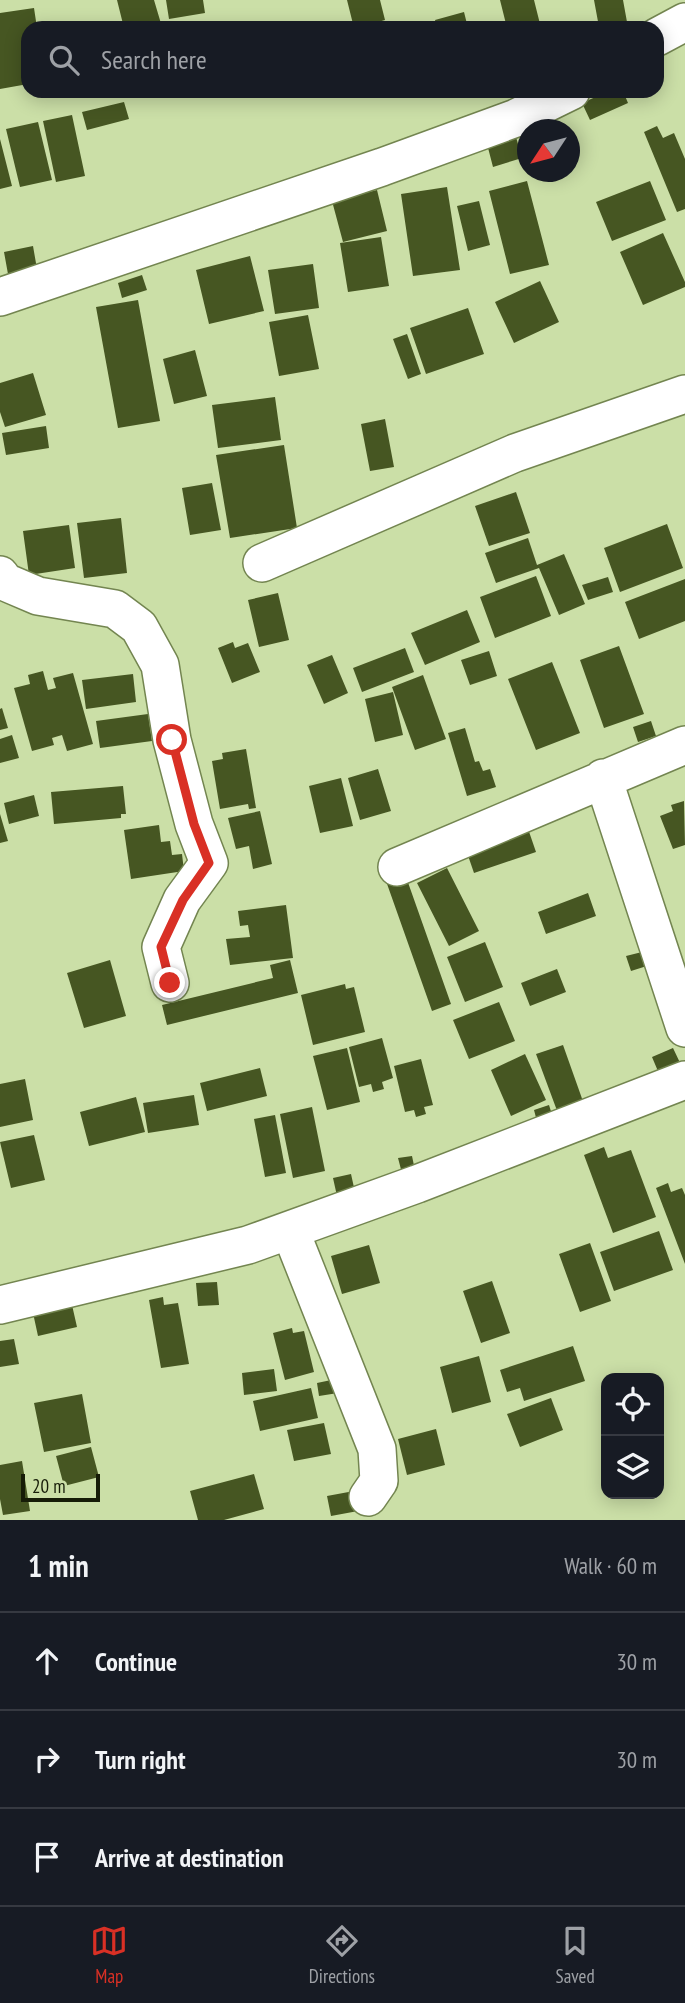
<!DOCTYPE html>
<meta charset="utf-8">
<style>
body{margin:0;font-family:"PT Sans Narrow",sans-serif;background:#242831;color:#f1f3f6}
.controls{position:absolute;right:21px;bottom:21px;display:grid;overflow:hidden;border-radius:14px;box-shadow:0 4px 18px #0003}
.controls button{width:63px;height:63px;display:grid;place-items:center;padding:0;border:0;border-bottom:2px solid #363941;background:#171b24;color:#f1f3f6;font:35px sans-serif}
.compass{position:absolute;left:517px;top:119px;width:63px;height:63px;border-radius:50%;background:#171b24;box-shadow:0 4px 18px #0003;rotate:234deg}
.scale{position:absolute;left:21px;bottom:18px;width:79px;box-sizing:border-box;padding-left:7px;border:4px solid #161c07;border-top:0;font-size:19px;line-height:24px;white-space:nowrap;color:#161c07;-webkit-text-stroke:5px #cbdfa7;paint-order:stroke}
.stop{position:absolute;width:21px;height:21px;margin:-16px;border:5px solid #d93025;border-radius:50%;background:#fff}
.stop.end{background:#d93025;border-color:#fff;box-shadow:0 2px 7px #0008}
.list{margin:0;padding:0;list-style:none}
h2{display:flex;justify-content:space-between;align-items:center;height:91px;margin:0;padding:0 28px;font-size:30px}
h2 small{font-size:23px;font-weight:400;color:#9ea1a6}
.list li{display:grid;grid-template-columns:46px 1fr auto;gap:21px;align-items:center;box-sizing:border-box;height:98px;padding:0 28px;border-top:2px solid #363941}
.list b{display:block;font-size:26px;white-space:nowrap}
.list em{font-size:23px;font-style:normal;color:#9ea1a6}
.icon{flex:none;width:38px;height:38px;fill:none;stroke:currentColor;stroke-width:2;stroke-linecap:round;stroke-linejoin:round}
.map{position:relative;flex:none;width:685px;height:1520px;overflow:hidden}
.search{position:absolute;background:#171b24;box-shadow:0 4px 18px #0003;left:21px;right:21px;top:21px;height:77px;display:flex;align-items:center;gap:18px;box-sizing:border-box;padding:0 24px;border-radius:21px;color:#9ea1a6;font-size:26px}
.sheet{height:385px;background:#171b24}
nav{display:flex;justify-content:space-around;align-items:center;box-sizing:border-box;height:98px;border-top:2px solid #363941;background:#171b24;font-size:19px;color:#9ea1a6}
nav a{display:grid;justify-items:center;gap:4px}
nav .on{color:#d93025}
.map>svg:first-child{display:block}
.building{fill:#465622}
.lines{fill:none;stroke-linecap:round;stroke-linejoin:round}
.minor-casing{stroke:#738550;stroke-width:40}
.minor{stroke:#fff;stroke-width:37}
.route{stroke:#d93025;stroke-width:9}
</style>
<div class="map">
<svg width="685" height="1520" viewBox="0 0 685 1520">
<rect width="100%" height="100%" fill="#cbdfa7"/>
<path class="building" d="M117,0h37l8,27 -38,1z
M166,0h37l2,13 -36,6z
M347,0h33l5,20 -7,2 2,6h-26z
M500,0h34l7,28h-34z
M594,0h29l4,22 -28,5z
M34,8l3,20h-9v56l-28,5v-76z
M464,12l4,16h-31l-2,-8z
M609,91h14l5,12 -38,17 -8,-17z
M124,102l5,17 -42,11 -5,-18z
M72,115l13,61 -29,6 -13,-61z
M38,122l14,58 -32,7 -14,-58z
M657,126l6,12 11,-5 11,26v50l-8,3 -33,-80z
M516,137l6,21 -29,9 -6,-23z
M0,139l12,47 -12,3z
M527,181l22,84 -39,9 -21,-83z
M650,181l16,39 -54,21 -16,-39z
M447,187l13,83 -47,6 -12,-82z
M377,190l10,41 -44,11 -11,-41z
M479,201l11,44 -22,6 -11,-45z
M663,233l22,49v5l-42,18 -23,-53z
M381,237l8,49 -41,6 -8,-49z
M33,246l4,23 -29,5 -4,-22z
M250,256l14,55 -55,13 -13,-54z
M313,264l6,44 -44,6 -7,-44z
M142,275l5,15 -25,8 -4,-15z
M540,281l19,41 -45,21 -19,-41z
M138,300l22,121 -42,7 -22,-121z
M468,308l16,46 -58,20 -16,-46z
M308,315l11,54 -40,7 -10,-54z
M407,334l14,40 -13,5 -15,-40z
M195,350l12,46 -33,8 -11,-45z
M33,373l13,42 -41,12 -5,-15v-29z
M275,397l6,43 -63,8 -6,-43z
M385,419l9,48 -24,4 -9,-47z
M46,426l3,22 -43,7 -4,-22z
M284,445l13,83 -67,10 -14,-83z
M212,483l9,47 -31,5 -8,-47z
M516,492l14,41 -41,13 -14,-40z
M121,518l6,55 -43,5 -7,-55z
M667,524l16,44 -63,24 -16,-44z
M69,525l6,43 -46,7 -6,-44z
M528,538l9,27 27,-11 21,50 -26,11 -20,-47 -43,15 -11,-30z
M536,576l15,40 -56,22 -15,-41z
M608,577l5,15 -25,8 -6,-15z
M685,579v42l-46,18 -14,-37z
M278,593l11,47 -30,7 -11,-47z
M467,610l13,32 -55,23 -14,-32z
M233,642l2,6 13,-5 12,29 -28,11 -14,-35z
M619,646l25,68 -40,14 -24,-68z
M405,648l9,24 -52,20 -9,-24z
M489,651l8,25 -27,9 -9,-25z
M332,655l16,38 -24,11 -17,-39z
M552,662l28,71 -44,17 -28,-71z
M43,671l5,19 8,-2 -3,-10 20,-5 20,71 -26,7 -5,-16 -10,3 2,7 -22,6 -18,-63 16,-4 -2,-9z
M133,674l3,28 -50,7 -4,-29z
M423,675l23,64 -31,11 -23,-63z
M393,692l10,43 -28,7 -10,-43z
M2,708l6,20 -8,2v-21z
M148,714l4,27 -52,7 -4,-27z
M651,721l5,15 -18,6 -5,-15z
M465,728l10,34 4,-1 4,10 7,-2 6,18 -29,9 -19,-63z
M12,735l7,23 -19,5v-24z
M246,749l10,59 -7,1 -1,-5 -28,5 -8,-48 11,-2 -1,-6z
M378,769l13,42 -31,9 -12,-42z
M341,778l12,48 -33,7 -11,-47z
M123,786l3,28h-5v4l-67,6 -3,-32z
M34,795l5,21 -30,8 -5,-21z
M684,801l1,44 -12,4 -13,-33 13,-5 -2,-6z
M260,811l12,53 -19,5 -4,-23 -13,3 -8,-31z
M0,814l8,27 -8,2z
M525,820l11,32 -62,21 -11,-32z
M159,825l2,17 9,-1 2,14 10,-1 2,17 -53,8 -7,-49z
M447,868l32,63 -30,15 -32,-63z
M405,874l46,130 -19,7 -46,-130z
M588,893l8,23 -50,18 -8,-22z
M286,905l7,53 -63,7 -4,-26 24,-2 -2,-12 -8,1 -2,-15z
M485,942l18,45 -38,15 -18,-45z
M646,951l4,14 -19,6 -5,-15z
M110,960l16,56 -42,12 -17,-55z
M290,960l8,33 -131,32 -5,-20 111,-27 -3,-13z
M557,969l9,23 -36,14 -9,-23z
M345,984l1,5 8,-2 11,45 -52,13 -12,-50z
M499,1002l16,39 -46,18 -16,-39z
M382,1038l11,40 -11,4 2,7 -11,3 -2,-8 -12,3 -10,-40z
M563,1045l22,62 -26,9 -23,-62z
M347,1048l13,54 -33,8 -14,-54z
M673,1048l9,19 -22,9 -8,-19z
M525,1054l21,46 -35,16 -20,-46z
M421,1059l12,46 -9,2 2,7 -10,3 -2,-7 -9,2 -11,-46z
M260,1068l7,28 -60,15 -7,-28z
M25,1079l8,41 -33,7v-43z
M194,1095l5,30 -51,8 -5,-30z
M136,1097l9,35 -56,14 -9,-34z
M549,1105l6,19 -16,5 -5,-19z
M312,1107l13,64 -32,7 -13,-64z
M275,1115l11,58 -21,4 -11,-58z
M34,1135l11,45 -34,8 -11,-46z
M604,1147l4,11 23,-8 25,67 -43,16 -29,-78z
M412,1156l4,19 -13,2 -5,-19z
M351,1174l4,18 -18,4 -4,-18z
M668,1183l3,9 11,-4 3,7v69l-29,-76z
M659,1231l14,39 -59,21 -14,-39z
M590,1243l21,58 -31,11 -21,-58z
M369,1245l11,38 -38,11 -11,-38z
M492,1281l18,52 -29,10 -18,-52z
M217,1282l2,23 -21,1 -2,-23z
M163,1297l1,8 14,-2 11,61 -28,4 -12,-68z
M72,1305l5,22 -39,9 -5,-23z
M292,1328l1,5 11,-2 10,41 -29,8 -12,-47z
M14,1339l5,25 -19,3v-26z
M573,1346l12,35 -61,20 -4,-13 -13,4 -7,-22z
M479,1356l12,46 -39,11 -12,-46z
M274,1369l3,22 -33,4 -2,-22z
M336,1379l2,14 -19,3 -2,-13z
M311,1388l7,30 -58,13 -7,-30z
M82,1394l9,49 -47,9 -10,-49z
M551,1398l12,32 -43,17 -13,-33z
M324,1423l7,31 -37,7 -7,-31z
M436,1429l9,36 -38,10 -9,-36z
M91,1447l8,30 -35,9 -8,-30z
M22,1461l8,50 -27,4 -3,-16v-34z
M254,1474l10,35 -40,11h-26l-8,-29z
M354,1491l4,20 -27,5 -4,-20z"/>
<g class="lines">
<g class="minor-casing">
<path id="minor" d="M657,37l28,-15
M0,297l382,-130 134,-49 55,-27
M262,563l253,-110 170,-59
M0,575l5,7 33,14 77,13 24,18 21,38 12,75 22,84 15,39 -27,37 -21,47 9,36
M603,778l82,250
M397,867l288,-122
M290,1230l87,219 2,32 -11,16
M0,1305l248,-60 169,-61 268,-104"/>
</g>
<use href="#minor" class="minor"/>
</g>
<g class="lines">
<path class="route" d="M170,983l-9,-36 22,-47 26,-37 -15,-39 -22,-84"/>
</g>
</svg>
<div class="controls">
<button><svg class="icon" aria-label="locate" viewBox="0 0 24 24"><circle cx="12" cy="12" r="6"/><path d="M12 2v4M12 18v4M2 12h4M18 12h4"/></svg></button>
<button><svg class="icon" aria-label="layers" viewBox="0 0 24 24"><path d="M12 4l9 5-9 5-9-5zM3 14l9 5 9-5"/></svg></button>
</div>
<svg class="compass" viewBox="-18 -18 36 36"><path d="M0-13l5 13h-10z" fill="#e53935"/><path d="M0 13l5-13h-10z" fill="#9ea1a6"/></svg>
<div class="scale">20 m</div>
<div class="stop" style="left:172px;top:740px"></div>
<div class="stop end" style="left:170px;top:983px"></div>
<div class="search"><svg class="icon" aria-label="search" viewBox="0 0 24 24"><circle cx="10" cy="10" r="6"/><path d="M15 15l6 6"/></svg>Search here</div>
</div>
<section class="sheet">
<h2>1 min<small>Walk · 60 m</small></h2>
<ul class="list">
<li><svg class="icon" aria-label="ahead" viewBox="0 0 24 24"><path d="M12 20V5M6 11l6-6 6 6"/></svg><div><b>Continue</b></div><em>30 m</em></li>
<li><svg class="icon" aria-label="right" viewBox="0 0 24 24"><path d="M7 20v-9h11M14 6l5 5-5 5"/></svg><div><b>Turn right</b></div><em>30 m</em></li>
<li><svg class="icon" aria-label="arrive" viewBox="0 0 24 24"><path d="M6 21V4h12l-3 4 3 4H6"/></svg><div><b>Arrive at destination</b></div></li>
</ul>
</section>
<nav>
<a class="on"><svg class="icon" aria-label="map" viewBox="0 0 24 24"><path d="M3 6l6-2 6 2 6-2v14l-6 2-6-2-6 2zM9 4v14M15 6v14"/></svg>Map</a>
<a><svg class="icon" aria-label="directions" viewBox="0 0 24 24"><path d="M12 3l9 9-9 9-9-9zM9 14v-3h6M13 9l2 2-2 2"/></svg>Directions</a>
<a><svg class="icon" aria-label="saved" viewBox="0 0 24 24"><path d="M7 4h10v16l-5-4-5 4z"/></svg>Saved</a>
</nav>
